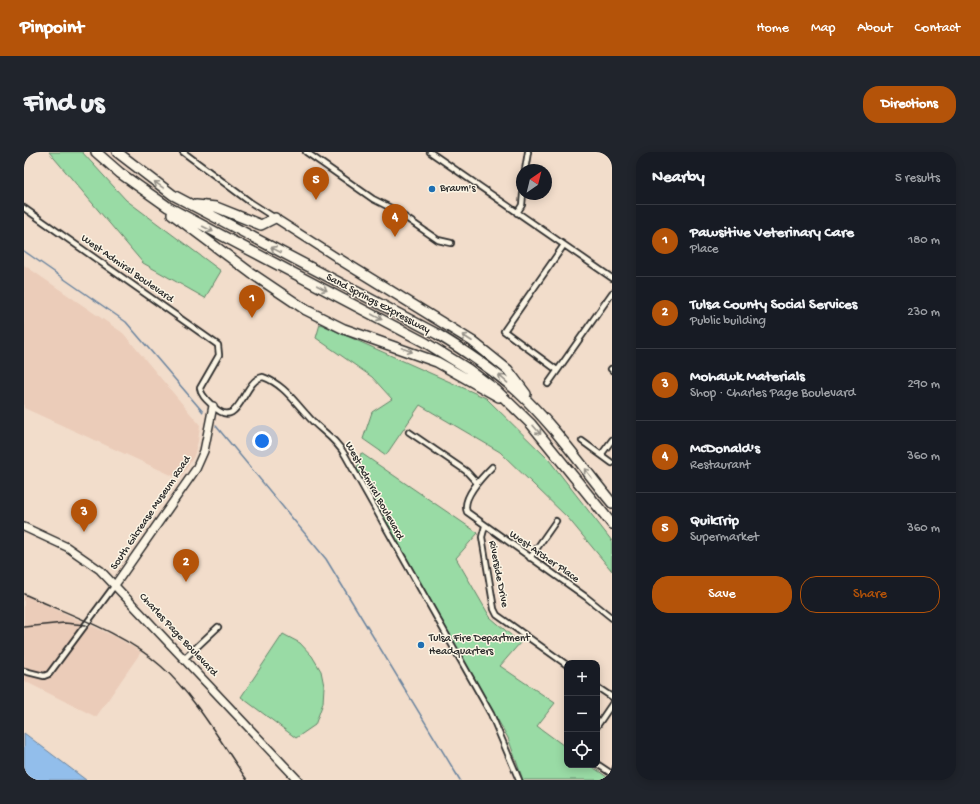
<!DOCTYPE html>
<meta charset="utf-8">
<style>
body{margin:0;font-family:"Gochi Hand",sans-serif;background:#20242c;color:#f1f3f6}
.controls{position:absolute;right:12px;bottom:12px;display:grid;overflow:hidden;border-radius:8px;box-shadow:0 2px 10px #0003}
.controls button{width:36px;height:36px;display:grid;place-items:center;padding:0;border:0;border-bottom:1px solid #363941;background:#171b24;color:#f1f3f6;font:20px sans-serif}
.compass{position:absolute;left:492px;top:12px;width:36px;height:36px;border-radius:50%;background:#171b24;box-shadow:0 2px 10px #0003;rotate:35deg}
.you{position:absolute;left:238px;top:289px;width:14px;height:14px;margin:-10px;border:3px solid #fff;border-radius:50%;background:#1a73e8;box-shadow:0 0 0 6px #1a73e833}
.badge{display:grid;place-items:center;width:26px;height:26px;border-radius:50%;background:#b45309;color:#fff;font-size:13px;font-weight:700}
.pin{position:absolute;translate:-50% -33px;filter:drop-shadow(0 1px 2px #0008)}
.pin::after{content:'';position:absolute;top:21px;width:14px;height:12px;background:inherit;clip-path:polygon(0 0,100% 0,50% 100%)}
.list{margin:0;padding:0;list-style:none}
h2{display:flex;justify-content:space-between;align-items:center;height:52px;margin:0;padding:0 16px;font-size:17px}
h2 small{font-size:13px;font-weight:400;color:#9ea1a6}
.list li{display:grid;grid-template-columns:26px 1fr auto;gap:12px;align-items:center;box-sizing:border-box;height:72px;padding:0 16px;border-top:1px solid #363941}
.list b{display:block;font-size:15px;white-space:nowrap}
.list p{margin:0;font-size:13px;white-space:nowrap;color:#9ea1a6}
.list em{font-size:13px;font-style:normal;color:#9ea1a6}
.actions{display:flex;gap:8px;padding:12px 16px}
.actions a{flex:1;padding:9px 0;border:1px solid #b45309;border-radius:16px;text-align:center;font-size:14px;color:#b45309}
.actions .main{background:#b45309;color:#fff}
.icon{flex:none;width:22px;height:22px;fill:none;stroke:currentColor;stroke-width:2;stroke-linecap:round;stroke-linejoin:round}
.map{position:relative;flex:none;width:588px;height:628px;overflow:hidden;border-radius:16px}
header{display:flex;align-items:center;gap:24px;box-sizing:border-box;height:56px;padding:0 20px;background:#b45309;color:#fff}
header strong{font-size:19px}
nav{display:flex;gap:22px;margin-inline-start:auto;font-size:14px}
.intro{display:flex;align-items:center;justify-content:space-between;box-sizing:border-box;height:96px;padding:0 24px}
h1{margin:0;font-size:28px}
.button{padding:10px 18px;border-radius:16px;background:#b45309;color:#fff;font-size:14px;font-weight:700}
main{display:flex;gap:24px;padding:0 24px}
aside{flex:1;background:#171b24;border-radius:16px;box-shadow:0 2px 10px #0003}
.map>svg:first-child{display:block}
.built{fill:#ebccb9}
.green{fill:#99dba5;stroke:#628368}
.water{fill:#92beeb;stroke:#69839e}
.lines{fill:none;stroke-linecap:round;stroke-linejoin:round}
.stream{stroke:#69839e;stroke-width:1.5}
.street-casing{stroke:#2b2b2b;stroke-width:8}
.secondary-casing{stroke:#2b2b2b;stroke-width:10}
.highway-casing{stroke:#2b2b2b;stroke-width:12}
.street{stroke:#fcf5e5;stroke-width:4.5}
.secondary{stroke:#fcf5e5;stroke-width:7}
.highway{stroke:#fcf5e5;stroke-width:9}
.rail{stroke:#2b2b2b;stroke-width:1.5}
.oneway{stroke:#949088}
.poi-dot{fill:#1f6fb2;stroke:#fcf5e5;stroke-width:1.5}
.labels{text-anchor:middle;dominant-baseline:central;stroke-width:3;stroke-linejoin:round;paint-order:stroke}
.poi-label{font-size:11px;fill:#2b2b2b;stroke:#fcf5e5;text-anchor:start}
.street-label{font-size:11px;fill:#2b2b2b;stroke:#fcf5e5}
</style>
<header>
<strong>Pinpoint</strong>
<nav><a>Home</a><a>Map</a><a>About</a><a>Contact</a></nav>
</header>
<div class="intro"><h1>Find us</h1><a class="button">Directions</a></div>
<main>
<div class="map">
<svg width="588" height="628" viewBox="0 0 588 628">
<rect width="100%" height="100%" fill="#f2ddcb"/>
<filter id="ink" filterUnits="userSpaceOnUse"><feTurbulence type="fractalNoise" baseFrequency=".025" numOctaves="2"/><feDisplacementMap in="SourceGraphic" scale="8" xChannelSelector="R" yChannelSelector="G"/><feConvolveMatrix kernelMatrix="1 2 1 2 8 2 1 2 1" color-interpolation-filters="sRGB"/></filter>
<g filter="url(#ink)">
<path class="built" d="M0,113l99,68 77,92 -2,16 -4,15 -14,23 -156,-71z
M0,443l92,42 25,15 -45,65 -72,-36z"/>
<path class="green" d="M25,0h33l44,48 95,71 -16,27 -62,-35z
M296,172l166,74 63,62 63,81v30l-44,-53 -68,-66 -80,-47 -34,50 -23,-16 9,-27 20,-13 -20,-22 -56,-39z
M337,301l117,80 -22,25 34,59 30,26 -20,23 55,37 -18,23 30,22v17h23l21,15h-88l-15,-42 -151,-269z
M259,482l17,9 12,13 9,15 3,15 -1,17 -8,22 -19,13 -55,-41z"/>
<path class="water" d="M0,581l62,47h-62z"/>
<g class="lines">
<path class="stream" d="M0,99l102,71 77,90
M192,274l110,133 134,221"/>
<g class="street-casing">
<path id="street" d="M159,0l67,50 25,16
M282,0l67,47 20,10 45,31 13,3
M406,0l182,126
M501,18l3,-18
M0,56l194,137 1,10 -19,33c1,8 8,13 13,18 27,27 29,-26 50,-29 20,7 31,24 44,38 13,16 27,21 38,40l146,259 28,66
M493,61l5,-8 1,-11
M587,217l1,1
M533,218l-53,-39 60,-86
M524,232l64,-91
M385,280l57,39 11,12
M558,289l30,22
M577,303l11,-15
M468,315c-9,9 -31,31 -25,45l119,85 26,21
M461,374l-3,11 12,72 3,6 70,50
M506,406l26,-37
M160,507l34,-32
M0,519l20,5 5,-2 66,-89
M573,535l15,10
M573,574l15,-22
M573,612l15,10"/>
</g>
<g class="secondary-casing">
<path id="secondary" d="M251,66l64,41
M0,375l43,20 33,23 198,210
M91,433l81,-116 8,-18 9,-45"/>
</g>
<g class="highway-casing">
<path id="highway" d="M72,0l24,21 48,34 258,136 42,26 28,21 35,34 81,100
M93,0l56,43 264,139c28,17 55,35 80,57 36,33 64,74 95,112
M172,53l20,2 45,18 14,-7
M148,62l79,59 55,37 38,19 93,33 62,35
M315,107l133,82 36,29 18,24"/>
</g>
<use href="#street" class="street"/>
<use href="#secondary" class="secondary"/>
<use href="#highway" class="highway"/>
<path class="rail" d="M0,442c46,21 99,38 137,72 33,29 61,78 86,114
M0,475l40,-4 22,2"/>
</g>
<defs><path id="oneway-shaft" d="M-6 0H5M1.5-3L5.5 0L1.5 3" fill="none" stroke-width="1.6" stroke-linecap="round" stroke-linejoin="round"/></defs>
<g class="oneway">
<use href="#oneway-shaft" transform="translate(135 33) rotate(-145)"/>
<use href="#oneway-shaft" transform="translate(184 77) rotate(27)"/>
<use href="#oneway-shaft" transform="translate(252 98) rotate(-152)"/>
<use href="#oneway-shaft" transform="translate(298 136) rotate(28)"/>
<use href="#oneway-shaft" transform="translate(353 165) rotate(28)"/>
<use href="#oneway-shaft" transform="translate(443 186) rotate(-147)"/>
<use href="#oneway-shaft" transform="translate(383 198) rotate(21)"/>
<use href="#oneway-shaft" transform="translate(479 227) rotate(-139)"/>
<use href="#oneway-shaft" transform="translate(513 278) rotate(49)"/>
<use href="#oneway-shaft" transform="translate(564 321) rotate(-129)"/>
</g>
</g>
<g class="poi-dot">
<circle cx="408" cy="37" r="4"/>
<circle cx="397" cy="493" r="4"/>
</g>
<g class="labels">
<g class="poi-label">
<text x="416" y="37">Braum's</text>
<text x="405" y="487">Tulsa Fire Department<tspan x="405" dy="13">Headquarters</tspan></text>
</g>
<g class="street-label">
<text transform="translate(103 117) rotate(35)">West Admiral Boulevard</text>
<text transform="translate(354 152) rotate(28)">Sand Springs Expressway</text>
<text transform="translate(350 339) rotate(61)">West Admiral Boulevard</text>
<text transform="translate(127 361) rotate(-56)">South Gilcrease Museum Road</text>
<text transform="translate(520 405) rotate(35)">West Archer Place</text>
<text transform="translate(474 422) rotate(79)">Riverside Drive</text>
<text transform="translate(154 483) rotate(47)">Charles Page Boulevard</text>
</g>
</g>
</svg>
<div class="controls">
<button>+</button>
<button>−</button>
<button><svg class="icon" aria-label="locate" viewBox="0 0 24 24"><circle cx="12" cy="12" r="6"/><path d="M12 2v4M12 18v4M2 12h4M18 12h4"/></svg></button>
</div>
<svg class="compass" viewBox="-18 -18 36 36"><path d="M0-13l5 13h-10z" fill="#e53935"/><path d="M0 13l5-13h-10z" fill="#9ea1a6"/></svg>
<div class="you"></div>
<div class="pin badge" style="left:228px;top:166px">1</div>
<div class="pin badge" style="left:162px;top:430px">2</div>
<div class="pin badge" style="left:60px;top:380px">3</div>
<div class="pin badge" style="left:371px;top:85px">4</div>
<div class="pin badge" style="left:292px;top:48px">5</div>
</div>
<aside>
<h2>Nearby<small>5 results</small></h2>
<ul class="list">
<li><span class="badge">1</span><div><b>Pawsitive Veterinary Care</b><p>Place</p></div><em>180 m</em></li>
<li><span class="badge">2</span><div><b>Tulsa County Social Services</b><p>Public building</p></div><em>230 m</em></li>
<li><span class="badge">3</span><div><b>Mohawk Materials</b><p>Shop · Charles Page Boulevard</p></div><em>290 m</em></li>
<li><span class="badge">4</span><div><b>McDonald's</b><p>Restaurant</p></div><em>360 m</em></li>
<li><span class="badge">5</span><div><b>QuikTrip</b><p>Supermarket</p></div><em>360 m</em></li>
</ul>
<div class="actions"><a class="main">Save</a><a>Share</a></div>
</aside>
</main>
